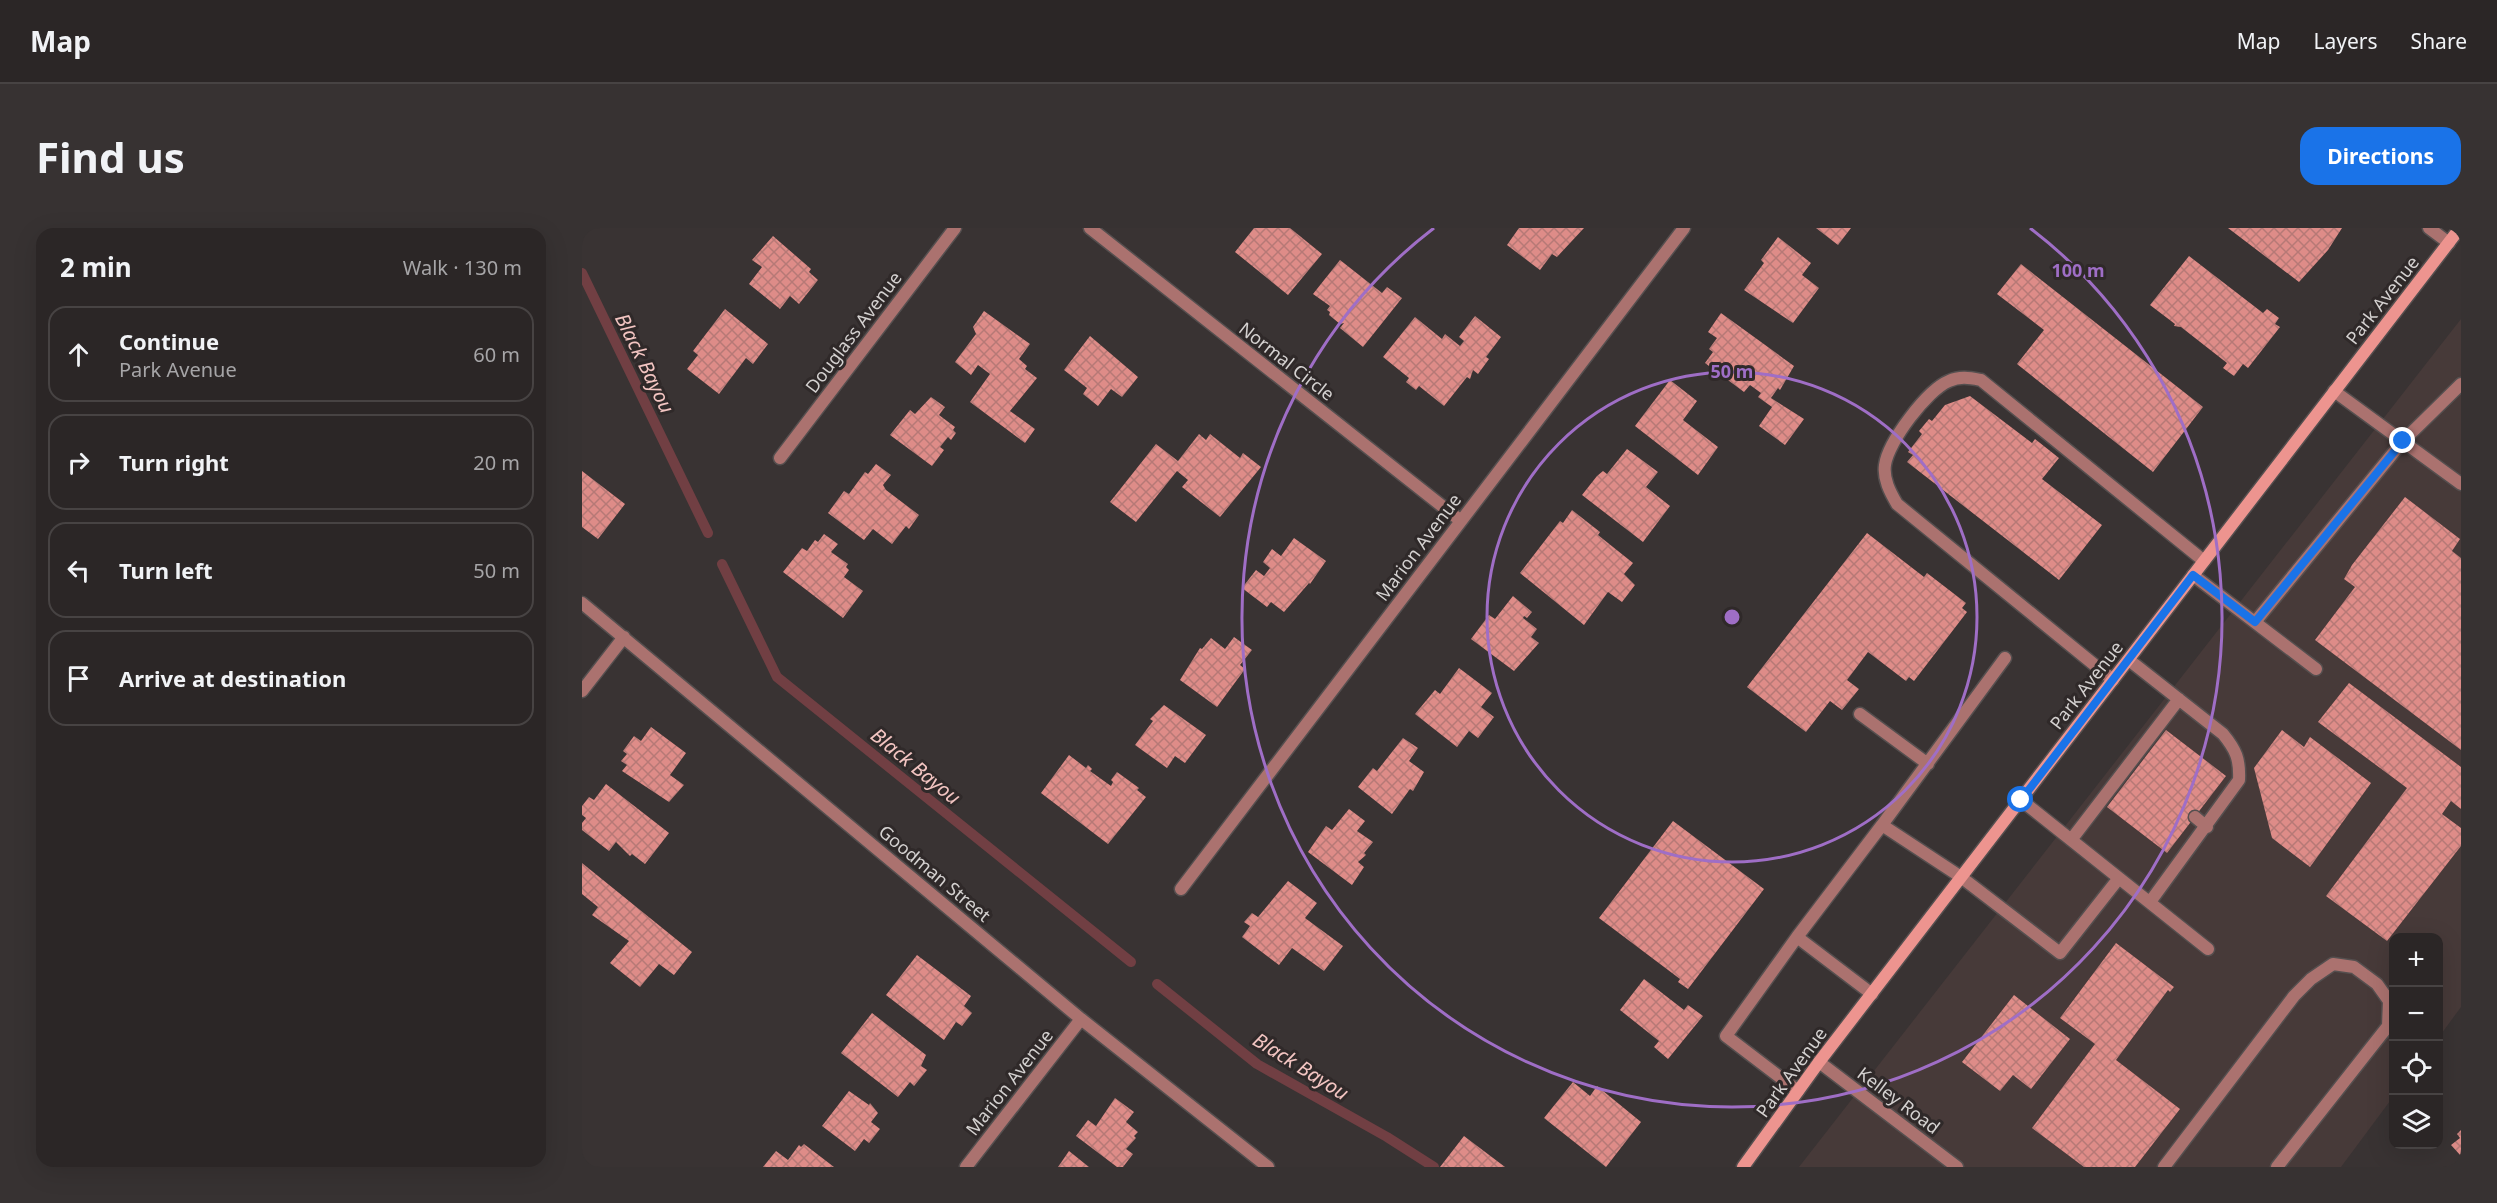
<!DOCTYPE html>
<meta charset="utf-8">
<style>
body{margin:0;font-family:"Noto Sans",sans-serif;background:#373232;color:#f1f3f6}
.controls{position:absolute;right:18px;bottom:18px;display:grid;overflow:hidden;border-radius:12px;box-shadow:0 6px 24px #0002}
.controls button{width:54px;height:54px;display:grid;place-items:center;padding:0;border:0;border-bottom:2px solid #474343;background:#2b2626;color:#f1f3f6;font:30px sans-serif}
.stop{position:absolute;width:18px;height:18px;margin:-14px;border:4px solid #1a73e8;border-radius:50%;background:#fff}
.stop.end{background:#1a73e8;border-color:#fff;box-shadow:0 2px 6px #0008}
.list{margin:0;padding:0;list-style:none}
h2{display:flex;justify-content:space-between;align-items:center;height:78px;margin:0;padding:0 24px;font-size:26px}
h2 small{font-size:20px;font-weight:400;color:#a6a5a7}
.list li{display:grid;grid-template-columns:39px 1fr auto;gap:18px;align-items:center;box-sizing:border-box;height:96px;margin:0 12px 12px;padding:0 12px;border:2px solid #474343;border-radius:18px}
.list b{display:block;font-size:22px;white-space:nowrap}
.list p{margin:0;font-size:20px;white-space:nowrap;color:#a6a5a7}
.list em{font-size:20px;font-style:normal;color:#a6a5a7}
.icon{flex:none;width:33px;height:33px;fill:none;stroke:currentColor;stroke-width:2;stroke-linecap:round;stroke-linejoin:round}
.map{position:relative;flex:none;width:1879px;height:939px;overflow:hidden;border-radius:18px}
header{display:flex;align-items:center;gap:36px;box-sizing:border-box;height:84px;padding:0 30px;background:#2b2626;border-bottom:2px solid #474343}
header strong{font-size:28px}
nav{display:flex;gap:33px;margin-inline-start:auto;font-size:21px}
.intro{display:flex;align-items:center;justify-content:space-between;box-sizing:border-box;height:144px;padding:0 36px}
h1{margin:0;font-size:42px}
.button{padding:15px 27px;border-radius:18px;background:#1a73e8;color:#fff;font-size:21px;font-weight:700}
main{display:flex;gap:36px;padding:0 36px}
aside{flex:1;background:#2b2626;border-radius:18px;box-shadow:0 6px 24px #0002}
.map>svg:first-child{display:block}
.built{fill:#473a39}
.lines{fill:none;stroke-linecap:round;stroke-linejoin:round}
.stream{stroke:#713f43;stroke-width:10}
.building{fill:url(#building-cross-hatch)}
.service-casing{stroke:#554f4f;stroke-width:15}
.minor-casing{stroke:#554f4f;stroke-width:15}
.secondary-casing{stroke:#554f4f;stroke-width:15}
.service{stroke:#ab726f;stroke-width:12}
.minor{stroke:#ab726f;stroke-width:12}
.secondary{stroke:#ed948f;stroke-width:12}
.route{stroke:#1a73e8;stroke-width:8}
.ring{fill:none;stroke:#9f6ec6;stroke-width:3}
.labels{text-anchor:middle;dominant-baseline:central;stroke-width:6;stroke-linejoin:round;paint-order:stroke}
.street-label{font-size:18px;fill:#d4d1d0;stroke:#2f2929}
.water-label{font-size:20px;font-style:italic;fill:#f3c5c2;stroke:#2f2929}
.centre{fill:#9f6ec6;stroke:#2f2929;stroke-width:3}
.ring-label{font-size:18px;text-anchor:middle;font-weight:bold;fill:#9f6ec6;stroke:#2f2929;stroke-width:6;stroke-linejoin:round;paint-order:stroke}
</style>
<header>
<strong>Map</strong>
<nav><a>Map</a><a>Layers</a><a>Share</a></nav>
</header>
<div class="intro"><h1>Find us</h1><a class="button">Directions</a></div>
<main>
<aside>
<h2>2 min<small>Walk · 130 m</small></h2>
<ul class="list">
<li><svg class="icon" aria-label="ahead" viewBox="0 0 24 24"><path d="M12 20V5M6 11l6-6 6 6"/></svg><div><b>Continue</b><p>Park Avenue</p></div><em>60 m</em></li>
<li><svg class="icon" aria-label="right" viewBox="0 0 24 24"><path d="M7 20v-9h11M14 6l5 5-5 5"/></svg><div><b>Turn right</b></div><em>20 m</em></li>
<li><svg class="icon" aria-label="left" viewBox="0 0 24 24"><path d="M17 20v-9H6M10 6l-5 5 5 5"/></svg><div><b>Turn left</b></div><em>50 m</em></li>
<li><svg class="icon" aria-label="arrive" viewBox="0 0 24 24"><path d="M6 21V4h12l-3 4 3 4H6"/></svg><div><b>Arrive at destination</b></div></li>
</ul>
</aside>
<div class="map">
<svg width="1879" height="939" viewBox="0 0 1879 939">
<defs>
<pattern id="building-cross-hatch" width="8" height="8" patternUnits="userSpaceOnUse" patternTransform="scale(1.5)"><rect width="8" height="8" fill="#de8c88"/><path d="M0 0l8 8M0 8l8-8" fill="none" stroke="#b67976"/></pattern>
</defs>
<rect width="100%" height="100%" fill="#393333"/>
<path class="built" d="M1879,91v688l-22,30 -1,-99h-44l-1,159 -52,70h-542z"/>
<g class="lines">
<path class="stream" d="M0,45l126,260
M140,336l55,113 354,285
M575,756l100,80 130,73 47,30"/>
</g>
<path class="building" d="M672,0h36l32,26 -34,41 -53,-43z
M937,0h65l-27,29 -5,-3 -12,16 -33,-25z
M1234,0h35l-13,17z
M1646,0h114l-14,22 -29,32z
M191,8l38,33 -2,3 9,8 -19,24 -9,-8 -10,13 -31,-25 13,-17 -10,-7z
M1196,9l33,26 -9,12 17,13 -26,35 -49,-33 20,-27 -3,-3z
M1607,28l74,57 4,-4 12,9 -4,6 5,3 -32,41 -5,-4 -9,12 -11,-8 4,-5 -46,-36 -7,-1 1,-2 -25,-19z
M758,32l42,33 5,-6 15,11 -39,49 -23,-19 4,-5 -4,1 -11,-9 1,-3 -3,-2 3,-4 -17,-12z
M1439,36l182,143 -50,65 -136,-108 27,-34 -47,-36z
M143,81l43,35 -15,20 -7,-6 -27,36 -32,-25 11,-14 -5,-4z
M402,83l46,33 -11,15 8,7 -2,3 12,9 -27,33 25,18 -10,14 -55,-41 20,-28 -12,-9 -7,10 -16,-13 21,-28 -3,-7z
M1139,85l73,53 -14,24 -2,-2 -7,10 33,21 -19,26 -26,-19 13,-19 -14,-10 3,-4 -11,-8 -6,7 -39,-29 8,-11 -4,-3 8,-11 -9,-6z
M893,88l26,21 -15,20 3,2 -11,15 -5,-4 -3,9 -3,-2 -23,29 -25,-20 -3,4 -10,-8 3,-4 -26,-21 32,-40 27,22 3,-5 15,12 4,-5 -5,-4z
M508,108l48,41 -16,20 -11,-8 -13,17 -15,-12 4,-6 -23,-18z
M1088,152l27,21 -14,19 35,27 -20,28 -63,-49z
M1388,168l62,47 3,-4 24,19 -17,21 60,46 -43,55 -152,-118 6,-7 -5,-3 14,-18 -3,-3 10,-12 3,2 13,-16z
M349,169l14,10 -6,8 16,12 -2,3 3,3 -5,7 -3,-3 -8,10 4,3 -12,16 -42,-31 20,-25 5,4z
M617,206l7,6 4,-6 30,24 3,-5 18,14 -41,50 -38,-30 6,-7 -11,-9 -41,51 -26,-20 46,-58 22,17z
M1045,221l31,23 -12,15 24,19 -27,36 -61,-47 15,-19 6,-5 4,3z
M294,236l15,11 -8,10 3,5 33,25 -10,14 -3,-3 -14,18 -19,-15 -9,11 -36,-27 16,-22 5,3 16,-22 3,2z
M0,243l43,33 -27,35 -16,-12z
M1823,269l55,42 -8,12 9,7v192l-146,-110 40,-53 -11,-8 8,-14z
M990,282l28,22 -2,3 35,28 -9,11 11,11 -13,17 -14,-10 -24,33 -64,-52 40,-52 3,2z
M1285,305l57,44 3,-4 39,30 -4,5 5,4 -53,69 -5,-4 -3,4 -38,-29 -21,28 12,9 -17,21 -12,-9 -24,31 -59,-45z
M242,306l14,10 -7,8 17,12 -2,3 3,3 -5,7 19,14 -20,27 -60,-46 19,-24 5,3 8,-11 3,2z
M712,310l32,23 -16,23 -1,-1 -25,29 -13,-10 -4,5 -25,-19 14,-18 8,6 6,-8 -7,-6 9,-13 9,7z
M931,368l19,16 -5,6 -3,-2 -1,2 14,11 -6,8 8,6 -25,28 -43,-32 18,-24 6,4z
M652,409l18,13 -12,15 5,4 -28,38 -37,-27 20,-32 2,1 9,-11 14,11z
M877,440l33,25 -11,14 13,10 -16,21 -9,-7 -12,16 -42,-33 20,-24 5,4z
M1767,455l112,84v42l-10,-8 -9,13 19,14v18l-74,95 -61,-45 81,-108 -89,-66z
M582,477l42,30 -21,28 -10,-7 -8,12 -32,-23 18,-24 -3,-2z
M69,499l35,26 -16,22 14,10 -15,17 -47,-31 5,-6 -6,-4 6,-7 -4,-3 11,-15 7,5z
M1584,502l60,46 -59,77 -60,-46z
M1700,502l22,17 6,-10 61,46 -61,84 -38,-29 -18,-70z
M821,510l15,10 -9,13 15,11 -11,19 -3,-2 -18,25 -34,-27 15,-19 4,3z
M487,527l17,13 2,-3 4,4 -2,2 21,15 2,-4 -2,-2 6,-8 22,16 -2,2 9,7 -38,47 -67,-51z
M24,556l63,49 -24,31 -13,-10 -2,2 -14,-14 -7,9 -27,-21v-7l4,-5 -4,-3v-9l7,-9 5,3z
M767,581l16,12 -8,10 16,11 -9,11 2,2 -8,7 6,5 -12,18 -44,-33 18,-26 6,4z
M1091,593l91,68 -76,100 -10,-7 2,-3 -81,-61z
M0,635l110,89 -18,23 -15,-11 -19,23 -30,-24 19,-22 -37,-26 6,-8 -16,-13z
M706,653l29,22 -12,15 38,28 -19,25 -32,-23 -13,17 -37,-28 8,-11 -6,-4 8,-9 6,4z
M1534,715l58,44 -4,5 -2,-2 -52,70 64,49 -45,58h-51l-52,-39 63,-84 -35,-26z
M335,727l54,41 -7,10 8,7 -10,13 -6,-4 -12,18 -58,-45z
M1062,751l40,31 4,-5 15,11 -35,43 -14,-12 5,-6 -39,-31z
M1432,767l56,44 -39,50 -18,-14 -13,16 -38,-29z
M290,785l54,42 -5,11 6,4 -13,16 -4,-4 -12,15 -57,-44z
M991,854l17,14 7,-10 44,36 -35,45 -62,-49z
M267,863l20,14 1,-2 8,10 -7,9 9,7 -11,14 -5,-4 -9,12 -33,-25z
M533,870l19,14 -8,10 12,10 -4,4 2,2 -10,11 7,5 -10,13h-6l-41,-31 12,-16 8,6z
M1879,902v26l-10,-11 9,-7 -3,-4z
M882,908l41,31h-65z
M222,916l30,23h-71l13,-16 12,9 11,-15 2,2z
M487,923l20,16h-31z"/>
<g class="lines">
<g class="service-casing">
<path id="service" d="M1847,0l20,15
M1752,163l127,93
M1611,347l123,94
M1673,394l148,-181 58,-57
M1547,432l94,74c13,16 17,25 16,46l-89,122
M1531,452l-216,-176c-7,-12 -14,-25 -12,-39 3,-23 42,-75 64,-84 11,-5 21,-3 32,-1l223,181
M1278,486l68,50
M1439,572l187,149
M1613,589l12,10
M1300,597l123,-167
M1489,612l108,-141
M1215,709l-71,99 72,55
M1290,766l-75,-57 85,-112 79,52 99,76 59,-75
M1582,939l130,-171 17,-17 22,-15 21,3 23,17 12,17 -1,25 -111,141"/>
</g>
<g class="minor-casing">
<path id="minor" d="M508,0l371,293
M198,230l175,-230
M0,375l499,416 187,148
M0,463l42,-54
M599,661l503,-661
M1237,834l138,105
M384,939l115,-148"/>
</g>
<g class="secondary-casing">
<path id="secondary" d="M1161,939l76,-105 641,-834"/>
</g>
<use href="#service" class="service"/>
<use href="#minor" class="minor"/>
<use href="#secondary" class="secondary"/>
</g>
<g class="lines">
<path class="route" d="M1439,572l172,-225 62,47 148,-181"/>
</g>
<g class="ring">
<circle cx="1150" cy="389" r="245"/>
<path d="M1448 0A490 490 0 1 1 852 0"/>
</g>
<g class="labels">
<g class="street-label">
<text transform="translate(1800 72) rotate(-52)">Park Avenue</text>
<text transform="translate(271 104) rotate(-53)">Douglass Avenue</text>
<text transform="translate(705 133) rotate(38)">Normal Circle</text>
<text transform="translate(836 319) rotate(-53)">Marion Avenue</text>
<text transform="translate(1504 457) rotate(-52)">Park Avenue</text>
<text transform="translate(353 645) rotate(40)">Goodman Street</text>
<text transform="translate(1209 844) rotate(-54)">Park Avenue</text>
<text transform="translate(427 854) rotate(-52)">Marion Avenue</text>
<text transform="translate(1317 872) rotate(37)">Kelley Road</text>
</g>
<g class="water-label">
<text transform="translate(63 135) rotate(64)">Black Bayou</text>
<text transform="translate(334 538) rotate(39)">Black Bayou</text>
<text transform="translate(719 838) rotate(32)">Black Bayou</text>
</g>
</g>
<circle cx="1150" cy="389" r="9" class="centre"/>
<g class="ring-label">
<text x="1496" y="49">100 m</text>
<text x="1150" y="150">50 m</text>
</g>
</svg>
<div class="controls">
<button>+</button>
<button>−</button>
<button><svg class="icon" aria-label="locate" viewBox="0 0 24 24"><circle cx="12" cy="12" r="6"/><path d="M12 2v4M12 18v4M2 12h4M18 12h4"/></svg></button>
<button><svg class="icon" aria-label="layers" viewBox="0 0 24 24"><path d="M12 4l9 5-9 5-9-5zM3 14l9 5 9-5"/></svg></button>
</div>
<div class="stop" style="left:1439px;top:572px"></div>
<div class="stop end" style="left:1821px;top:213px"></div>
</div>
</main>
